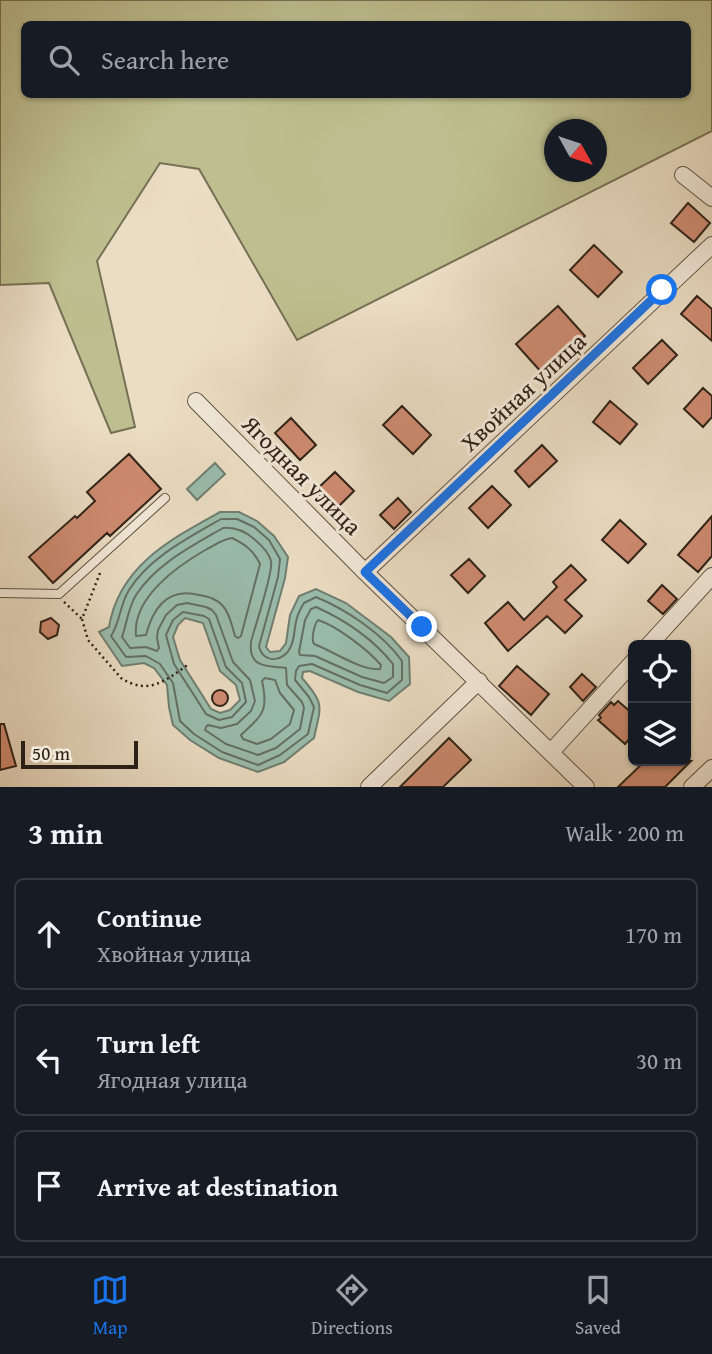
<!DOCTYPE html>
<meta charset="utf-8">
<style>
body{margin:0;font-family:"Gentium Book Plus",serif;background:#20242c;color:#f1f3f6}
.controls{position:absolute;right:21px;bottom:21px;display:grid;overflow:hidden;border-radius:10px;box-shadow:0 2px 5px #0004}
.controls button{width:63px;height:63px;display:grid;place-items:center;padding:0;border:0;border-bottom:2px solid #363941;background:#171b24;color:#f1f3f6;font:35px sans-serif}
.compass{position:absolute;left:544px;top:119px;width:63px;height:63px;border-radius:50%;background:#171b24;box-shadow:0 2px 5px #0004;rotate:130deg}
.scale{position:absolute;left:21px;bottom:18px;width:117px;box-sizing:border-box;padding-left:7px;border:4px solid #2e2217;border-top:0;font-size:19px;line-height:24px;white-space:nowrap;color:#2e2217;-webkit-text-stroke:5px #f2e9d9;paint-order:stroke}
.stop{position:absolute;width:21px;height:21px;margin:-16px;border:5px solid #1a73e8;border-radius:50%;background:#fff}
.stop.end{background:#1a73e8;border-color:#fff;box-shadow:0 2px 7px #0008}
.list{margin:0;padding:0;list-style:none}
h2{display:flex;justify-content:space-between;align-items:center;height:91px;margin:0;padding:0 28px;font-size:30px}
h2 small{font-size:23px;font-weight:400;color:#9ea1a6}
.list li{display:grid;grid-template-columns:46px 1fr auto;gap:21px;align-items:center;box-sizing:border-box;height:112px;margin:0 14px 14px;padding:0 14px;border:2px solid #363941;border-radius:10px}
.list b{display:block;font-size:26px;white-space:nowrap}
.list p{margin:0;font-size:23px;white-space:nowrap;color:#9ea1a6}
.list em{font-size:23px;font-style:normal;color:#9ea1a6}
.icon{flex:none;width:38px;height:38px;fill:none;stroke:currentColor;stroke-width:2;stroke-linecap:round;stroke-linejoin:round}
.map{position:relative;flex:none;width:712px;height:787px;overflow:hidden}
.search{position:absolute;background:#171b24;box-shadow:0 2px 5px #0004;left:21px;right:21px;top:21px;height:77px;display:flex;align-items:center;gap:18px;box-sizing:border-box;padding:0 24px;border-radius:10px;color:#9ea1a6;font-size:26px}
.sheet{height:469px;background:#171b24}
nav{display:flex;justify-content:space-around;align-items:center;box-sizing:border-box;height:98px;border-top:2px solid #363941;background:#171b24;font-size:19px;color:#9ea1a6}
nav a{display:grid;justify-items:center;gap:4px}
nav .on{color:#1a73e8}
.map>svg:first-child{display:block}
.green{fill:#bebf90;stroke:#767054;stroke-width:2;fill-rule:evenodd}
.water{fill:#9abdad;stroke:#6f7f71;stroke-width:2;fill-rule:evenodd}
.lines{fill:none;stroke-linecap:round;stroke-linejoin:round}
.shore{stroke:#647062;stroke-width:2}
.building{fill:#cf8b71;stroke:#2e2217;stroke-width:2}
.lane-casing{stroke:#5d5142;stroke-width:10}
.street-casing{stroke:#5d5142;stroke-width:18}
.path{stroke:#2e2217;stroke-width:2.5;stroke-dasharray:2 3.5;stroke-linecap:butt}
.lane{stroke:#f2e9d9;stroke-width:8}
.street{stroke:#f2e9d9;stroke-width:16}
.route{stroke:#1a73e8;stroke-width:9}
.labels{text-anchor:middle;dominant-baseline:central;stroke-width:6;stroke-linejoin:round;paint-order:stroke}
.street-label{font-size:24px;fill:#2e2217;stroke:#f2e9d9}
</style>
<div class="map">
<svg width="712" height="787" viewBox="0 0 712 787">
<rect width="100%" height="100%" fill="#ebddc4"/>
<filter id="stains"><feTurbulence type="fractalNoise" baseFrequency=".00286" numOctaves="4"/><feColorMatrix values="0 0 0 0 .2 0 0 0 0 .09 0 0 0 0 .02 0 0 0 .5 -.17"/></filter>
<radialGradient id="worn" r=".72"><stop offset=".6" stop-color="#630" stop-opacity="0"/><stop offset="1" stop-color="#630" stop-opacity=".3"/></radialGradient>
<path class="green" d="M0,0h712v131l-415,209 -98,-171 -39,-6 -63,98 38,166 -24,6 -62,-150 -49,2zM24,24h664v70h-664zM554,130h42v42h-42z"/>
<path class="water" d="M215,463l10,11 -28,26 -10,-11z
M220,512h19l18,9 17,15 14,21 -3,21 -19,69 4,5 10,-1 6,-8 4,-28 9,-19 17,-7 30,14 45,34 18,20 1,27 -21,17 -31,-9 -48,-21 -7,1 -1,6c23,26 19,28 12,60l-30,24 -26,10 -39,-14 -29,-18 -17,-15 -4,-18 -2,-22 -13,-17 -10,-5 -22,3 -23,-34 10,-5c10,-61 62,-88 111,-115zM185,618l18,5 17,48 16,14 4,15 -10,10 -10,3 -9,-4 -31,-49 -7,-23 5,-12z"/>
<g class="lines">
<path class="shore" d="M221,519h16l17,8 15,13 11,19 -2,18 -19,69c4,19 26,16 32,0 4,-8 3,-19 6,-28 1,-5 4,-10 7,-15l12,-6c31,13 67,37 86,64v19l-15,13 -27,-8 -48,-21 -13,2 -3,5 -1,9 14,17 5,10 -6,27 -28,21 -22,10 -36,-13 -28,-18 -14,-13 -7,-38 -13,-19 -14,-8 -20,1 -15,-21c9,-13 9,-32 18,-46 21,-33 59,-52 92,-71z
M223,528c12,-1 22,3 31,11 6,5 15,13 17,22 3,10 -17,68 -20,81 -3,27 18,24 35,26l1,17 15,17 2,6 -4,21 -24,19 -18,7 -32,-11 -21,-14 1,-3 2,-2 13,3 16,-4 14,-13 4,-10 -5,-21 -17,-18 -17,-47 -4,-5 -6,-3 -19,-4 -10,2 -11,10 -8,15 -1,8 2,10 -2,3 -11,-4 -16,1 -8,-11c5,-14 6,-29 14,-42 20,-31 56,-49 87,-67z
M232,538c13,6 22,13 28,26l-19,72 -3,2 -3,-2c-3,-10 -5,-22 -12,-30 -7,-8 -15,-9 -24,-11 -31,-8 -46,13 -53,40l-10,1c-4,-38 41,-70 71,-87 8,-4 16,-10 25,-11z
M316,607c29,13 57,32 77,57v13l-9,6 -22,-6 -47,-21 -15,-1 -1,-3 6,-32 6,-11z
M183,612l21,4 5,3 17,48 16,16 4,19 -14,15 -13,3 -13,-6 -32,-50 -8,-29 7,-15z
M318,620c19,6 50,30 63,45l-1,4c-19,2 -47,-18 -66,-25 -3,-5 0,-19 4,-24z
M265,678l10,2 5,13 14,17 -4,14 -19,15 -14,5 -14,-5 -2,-4c21,-20 28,-23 21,-54z"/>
</g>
<path class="building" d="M688,203l22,20 -16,19 -23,-19z
M594,245l28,27 -24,25 -28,-27z
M697,296l15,13v32l-31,-27z
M558,306l27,30 -42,38 -27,-30z
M662,340l15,15 -29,29 -15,-16z
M703,388l9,8v21l-9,10 -19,-18z
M610,401l27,23 -17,20 -27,-22z
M402,406l29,29 -18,19 -30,-29z
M291,418l25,27 -16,15 -25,-27z
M542,445l15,16 -28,26 -14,-16z
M129,454l32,35 -51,47 -3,-3 -54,50 -24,-26 46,-41 2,2 18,-17 -8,-9z
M335,472l19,19 -19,19 -20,-19z
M492,486l19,19 -23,23 -19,-20z
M398,498l13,14 -17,17 -14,-14z
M712,516v40l-14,16 -20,-17z
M620,520l26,24 -18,19 -26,-23z
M469,559l16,17 -17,17 -17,-18z
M571,565l15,15 -21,20 17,16 -17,17 -18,-17 -39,35 -23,-28 23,-21 16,18 33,-33 -4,-5z
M662,585l15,14 -14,15 -15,-13z
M51,618l8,7 -2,10 -9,4 -8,-7 1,-10z
M517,666l32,28 -18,21 -32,-29z
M582,674l14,13 -13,14 -13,-14z
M212 698a8 8 0 1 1 16 0a8 8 0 1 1-16 0Z
M618,701l15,13v21l-8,9 -27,-24 3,-2 -2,-3 12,-13 3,3z
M0,724h4l12,42 -16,4z
M449,738l22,22 -28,27h-43z
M645,761h46l-26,26h-47z"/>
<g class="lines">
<g class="lane-casing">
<path id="lane" d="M0,593l59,1 106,-96"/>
</g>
<g class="street-casing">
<path id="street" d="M683,175l29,23
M196,401l169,171 221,215
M365,572l347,-327
M649,645l63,-69
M551,752l82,-90
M369,787l110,-106
M692,787l20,-19"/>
</g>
<path class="path" d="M100,573l-18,46 6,21 33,38c28,18 45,2 68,-14
M64,602l18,17"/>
<use href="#lane" class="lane"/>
<use href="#street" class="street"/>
</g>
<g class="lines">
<path class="route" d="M422,627l-57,-55 297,-282"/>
</g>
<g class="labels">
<g class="street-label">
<text transform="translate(523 392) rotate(-43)">Хвойная улица</text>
<text transform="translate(302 475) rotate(45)">Ягодная улица</text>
</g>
</g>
<rect width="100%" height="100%" filter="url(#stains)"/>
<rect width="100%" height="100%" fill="url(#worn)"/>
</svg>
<div class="controls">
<button><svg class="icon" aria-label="locate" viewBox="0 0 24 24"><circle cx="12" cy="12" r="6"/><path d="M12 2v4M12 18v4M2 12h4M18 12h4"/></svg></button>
<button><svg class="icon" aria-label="layers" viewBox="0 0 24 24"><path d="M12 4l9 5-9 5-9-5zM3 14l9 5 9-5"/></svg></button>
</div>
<svg class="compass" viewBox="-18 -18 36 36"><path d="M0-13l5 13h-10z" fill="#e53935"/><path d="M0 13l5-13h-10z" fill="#9ea1a6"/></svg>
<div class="scale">50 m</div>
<div class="stop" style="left:662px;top:290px"></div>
<div class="stop end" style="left:422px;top:627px"></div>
<div class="search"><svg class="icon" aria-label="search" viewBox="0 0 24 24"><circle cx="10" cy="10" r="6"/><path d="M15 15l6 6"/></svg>Search here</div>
</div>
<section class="sheet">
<h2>3 min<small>Walk · 200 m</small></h2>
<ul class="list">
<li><svg class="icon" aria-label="ahead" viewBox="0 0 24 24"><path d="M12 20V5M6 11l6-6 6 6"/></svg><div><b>Continue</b><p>Хвойная улица</p></div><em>170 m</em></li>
<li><svg class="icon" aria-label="left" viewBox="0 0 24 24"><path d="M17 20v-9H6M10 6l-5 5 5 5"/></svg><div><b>Turn left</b><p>Ягодная улица</p></div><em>30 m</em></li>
<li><svg class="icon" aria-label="arrive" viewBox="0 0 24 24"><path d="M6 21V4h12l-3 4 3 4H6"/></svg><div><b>Arrive at destination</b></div></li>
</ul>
</section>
<nav>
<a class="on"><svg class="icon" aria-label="map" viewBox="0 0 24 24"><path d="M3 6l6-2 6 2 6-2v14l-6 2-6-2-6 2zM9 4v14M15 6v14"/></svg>Map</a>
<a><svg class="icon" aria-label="directions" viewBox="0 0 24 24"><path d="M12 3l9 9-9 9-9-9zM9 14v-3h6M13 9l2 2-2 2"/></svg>Directions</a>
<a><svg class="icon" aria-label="saved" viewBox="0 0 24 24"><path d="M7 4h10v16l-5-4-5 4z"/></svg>Saved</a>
</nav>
